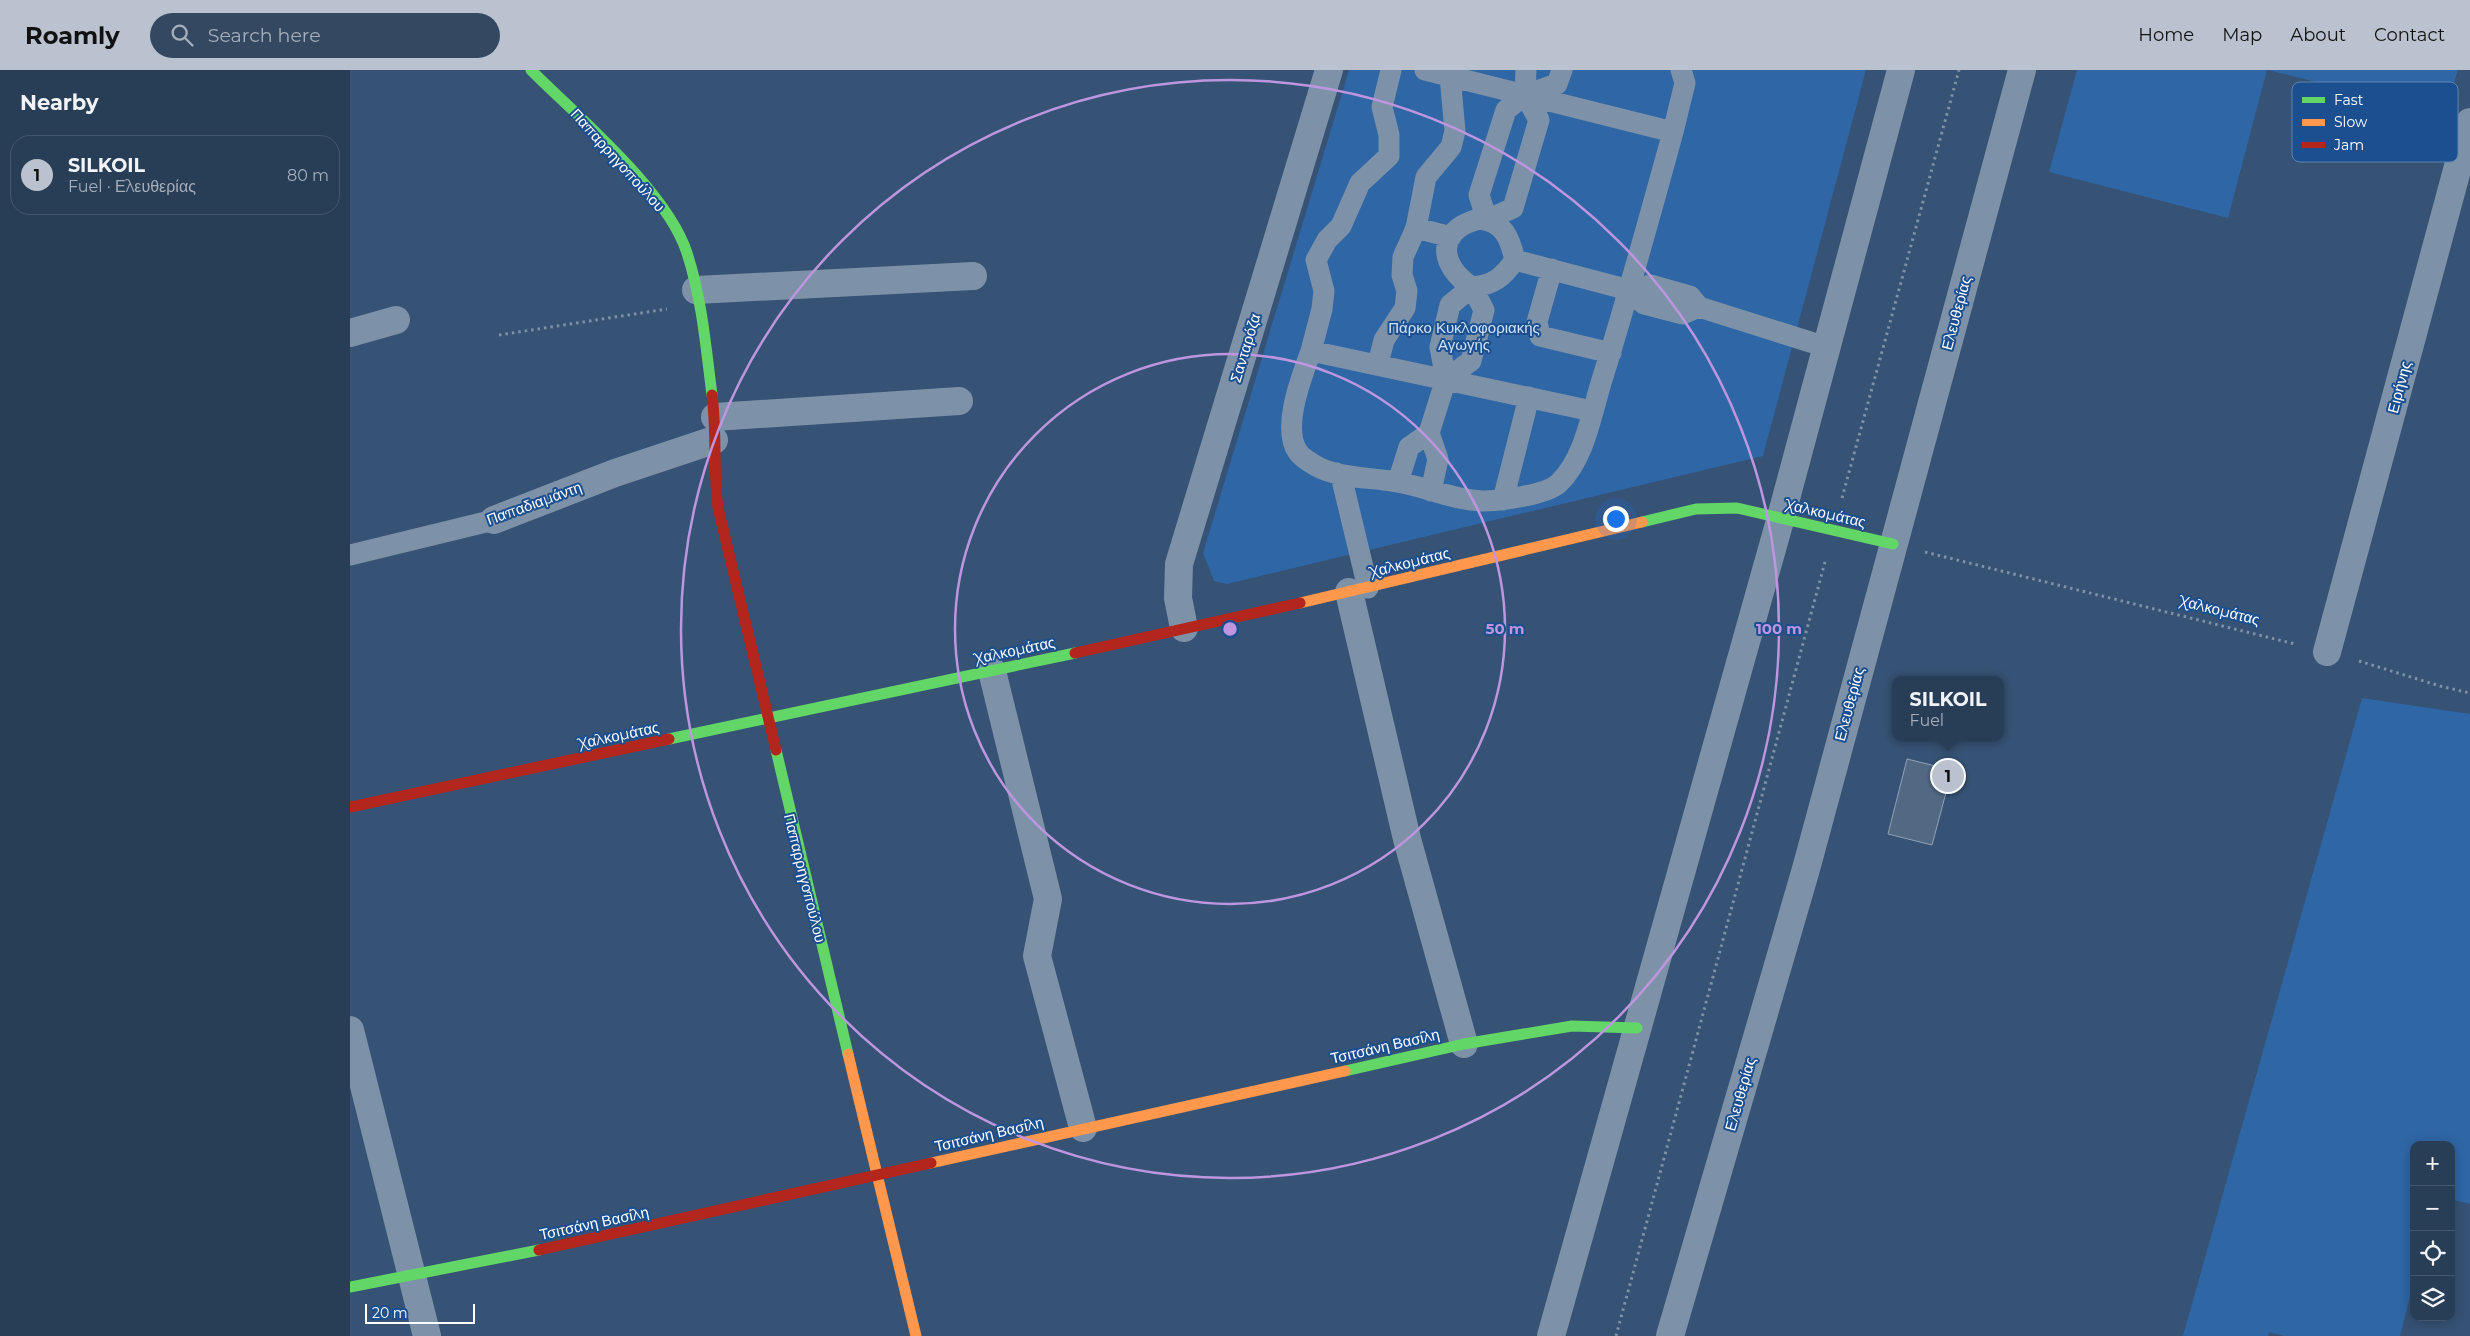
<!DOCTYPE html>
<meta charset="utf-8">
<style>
body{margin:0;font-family:Montserrat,sans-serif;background:#344961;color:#f1f3f6}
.controls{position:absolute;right:15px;bottom:15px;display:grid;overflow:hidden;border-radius:10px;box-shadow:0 2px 12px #0003}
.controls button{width:45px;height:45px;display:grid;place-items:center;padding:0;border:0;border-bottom:1px solid #44576d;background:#283e57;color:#f1f3f6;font:25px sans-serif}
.scale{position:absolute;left:15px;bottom:12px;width:110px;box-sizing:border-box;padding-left:5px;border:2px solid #fff;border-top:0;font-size:14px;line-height:18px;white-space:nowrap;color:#fff;-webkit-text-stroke:4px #1b4f8f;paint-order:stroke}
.you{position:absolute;left:1265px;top:448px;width:18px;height:18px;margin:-12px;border:4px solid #fff;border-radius:50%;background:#1a73e8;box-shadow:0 0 0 8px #1a73e833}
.badge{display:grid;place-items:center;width:32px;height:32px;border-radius:50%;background:#b9c2ce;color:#111;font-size:16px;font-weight:700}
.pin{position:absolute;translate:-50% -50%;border:2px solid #fff;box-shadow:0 1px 5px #0006}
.popup{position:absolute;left:1542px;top:606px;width:112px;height:65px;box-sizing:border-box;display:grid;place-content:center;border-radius:10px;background:#283e57;filter:drop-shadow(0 1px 4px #0005);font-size:16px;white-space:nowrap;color:#a5aeba}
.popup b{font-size:19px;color:#f1f3f6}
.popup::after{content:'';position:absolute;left:50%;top:100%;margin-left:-10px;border:10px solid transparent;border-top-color:#283e57}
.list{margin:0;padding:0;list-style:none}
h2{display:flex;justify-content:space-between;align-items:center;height:65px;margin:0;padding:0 20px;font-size:21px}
h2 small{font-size:16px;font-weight:400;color:#a5aeba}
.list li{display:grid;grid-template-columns:32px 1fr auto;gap:15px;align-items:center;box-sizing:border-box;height:80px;margin:0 10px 10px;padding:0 10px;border:1px solid #44576d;border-radius:20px}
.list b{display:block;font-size:19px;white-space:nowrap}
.list p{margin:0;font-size:16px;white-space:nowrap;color:#a5aeba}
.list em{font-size:16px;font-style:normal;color:#a5aeba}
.icon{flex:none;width:28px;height:28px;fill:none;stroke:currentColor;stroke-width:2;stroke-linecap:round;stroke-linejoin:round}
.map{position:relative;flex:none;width:2120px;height:1266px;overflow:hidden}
header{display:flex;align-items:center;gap:30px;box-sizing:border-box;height:70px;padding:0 25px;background:#b9c2ce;color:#111}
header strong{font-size:24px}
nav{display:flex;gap:28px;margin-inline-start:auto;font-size:18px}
.search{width:350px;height:45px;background:#344961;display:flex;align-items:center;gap:12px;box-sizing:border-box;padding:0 18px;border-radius:28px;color:#a5aeba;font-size:19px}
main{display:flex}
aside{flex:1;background:#283e57}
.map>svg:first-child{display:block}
.green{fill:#2f66a5}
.building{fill:#526984;stroke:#92a2b6}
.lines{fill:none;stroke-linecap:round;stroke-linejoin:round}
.path{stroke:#7d92a8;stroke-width:3;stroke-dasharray:2.5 4;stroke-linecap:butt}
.lane{stroke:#7d92a8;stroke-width:21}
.street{stroke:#7d92a8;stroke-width:28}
.fast{stroke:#63d668;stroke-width:11}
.slow{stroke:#ff974d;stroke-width:11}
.jam{stroke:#b3261e;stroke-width:11}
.ring{fill:none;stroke:#bd96df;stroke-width:2.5}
.labels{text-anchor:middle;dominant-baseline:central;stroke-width:4;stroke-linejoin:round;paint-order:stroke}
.street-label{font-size:15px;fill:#fff;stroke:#1b4f8f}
.park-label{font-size:15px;fill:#cfe3fa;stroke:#1b4f8f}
.key{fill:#1b4f8f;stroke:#5f84b1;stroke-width:1}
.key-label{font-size:14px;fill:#fff}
.centre{fill:#bd96df;stroke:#1b4f8f;stroke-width:2.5}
.ring-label{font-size:15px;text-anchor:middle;font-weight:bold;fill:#bd96df;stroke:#1b4f8f;stroke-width:4;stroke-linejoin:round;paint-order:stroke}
</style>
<header>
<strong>Roamly</strong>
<div class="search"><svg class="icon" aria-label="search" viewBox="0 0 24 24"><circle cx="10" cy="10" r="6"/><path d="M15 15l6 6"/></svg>Search here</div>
<nav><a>Home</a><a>Map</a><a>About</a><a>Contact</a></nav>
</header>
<main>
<aside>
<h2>Nearby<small></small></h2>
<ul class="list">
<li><span class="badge">1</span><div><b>SILKOIL</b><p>Fuel · Ελευθερίας</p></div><em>80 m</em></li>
</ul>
</aside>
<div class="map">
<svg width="2120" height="1266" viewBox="0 0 2120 1266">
<rect width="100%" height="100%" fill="#365274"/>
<path class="green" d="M999,0h517l-103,386 -536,128 -13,-3 -11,-28z
M1727,0h190l-39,148 -179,-46z
M1918,0h190l-13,44z
M2012,628l108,16v490l-19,-5v-54h-37v135l-14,56h-116l-15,-4 -1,4h-85z"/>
<path class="building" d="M1557,689l45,11 -20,75 -44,-11z"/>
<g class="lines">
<path class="path" d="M149,265l168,-26
M1492,428l117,-428
M1575,482l370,92
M2009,591l81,25 30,7
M1266,1266l209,-774"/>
<path class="lane" d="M1075,0l248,62c-23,84 -46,168 -72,251 -10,33 -17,76 -42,100 -12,12 -60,18 -77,18 -29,-1 -56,-14 -85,-19 -26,-5 -57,-3 -81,-16 -5,-3 -15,-9 -18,-14 -17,-24 4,-76 13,-101l281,60
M1176,0l-1,25 14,25 -26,88 -26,12 -8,-25 27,-85 19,-15 32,-11 5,-14
M1323,62l12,-49 -4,-13
M1129,149c25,2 31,20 36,41 -12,17 -21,25 -43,27 -34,-22 -36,-57 7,-68z
M1066,158l35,9
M1165,190l114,30 22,-5 39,11 9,11 127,40
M1202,199l-15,53 3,14 71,17
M1279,220l15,14 39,10 16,-7
M961,281l11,-42 2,-18 -8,-31 11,-20 14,-14 19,-43 29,-27v-21l-7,-28 9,-37
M1028,294l6,-24 21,-32 2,-17 -5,-16 1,-18 13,-29 10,-51 25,-30 4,-16 -5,-55
M987,403l5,7 26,108
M1048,412l11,-35 20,-14
M1081,421l7,-32 -9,-26 17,-54 -6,-32 10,-42 22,-18 12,23 -13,51 -25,18
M1153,430l26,-103
M0,485l144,-35"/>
<path class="street" d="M346,220l277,-14
M0,263l46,-13
M365,347l244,-16
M144,450l121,-47 99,-33
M999,522l58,247 57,205
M834,558l-6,-30 1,-34 150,-494
M1977,582l143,-530
M642,601l56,228 -11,57 46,172
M0,960l77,306
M1201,1266l230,-819 120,-447
M1320,1266l136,-467 216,-799"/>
<path class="fast" d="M181,0c47,47 136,121 156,183 15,46 19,95 25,142
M1292,452l54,-13 41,-1 156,36
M319,669l406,-86
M426,680l72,304
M995,1001l119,-27 108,-18 65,2
M0,1217l189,-37"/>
<path class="slow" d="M950,533l342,-81
M498,984l68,282
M581,1093l414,-92"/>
<path class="jam" d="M362,325c5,38 1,75 6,113l58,242
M725,583l225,-50
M0,737l319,-68
M189,1180l392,-87"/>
</g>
<g class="ring">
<circle cx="880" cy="559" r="275"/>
<circle cx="880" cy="559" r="549"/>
</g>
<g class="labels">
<g class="street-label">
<text transform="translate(268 90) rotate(48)">Παπαρρηγοπούλου</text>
<text transform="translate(1606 243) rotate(-75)">Ελευθερίας</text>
<text transform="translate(895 278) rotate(-73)">Σανταρόζα</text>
<text transform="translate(2049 317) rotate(-75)">Ειρήνης</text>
<text transform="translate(184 433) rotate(-20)">Παπαδιαμάντη</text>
<text transform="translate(1476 443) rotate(13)">Χαλκομάτας</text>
<text transform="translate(1060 492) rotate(-14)">Χαλκομάτας</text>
<text transform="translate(1870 540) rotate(14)">Χαλκομάτας</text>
<text transform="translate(665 580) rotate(-12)">Χαλκομάτας</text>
<text transform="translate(1499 634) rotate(-75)">Ελευθερίας</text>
<text transform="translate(269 665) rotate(-12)">Χαλκομάτας</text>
<text transform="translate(455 808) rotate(76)">Παπαρρηγοπούλου</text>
<text transform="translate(1035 976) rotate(-13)">Τσιτσάνη Βασίλη</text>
<text transform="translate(1390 1024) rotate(-74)">Ελευθερίας</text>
<text transform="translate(639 1064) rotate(-13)">Τσιτσάνη Βασίλη</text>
<text transform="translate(244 1153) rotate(-12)">Τσιτσάνη Βασίλη</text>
</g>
<g class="park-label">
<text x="1114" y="257">Πάρκο Κυκλοφοριακής<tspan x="1114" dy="17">Αγωγής</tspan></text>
</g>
</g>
<rect x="1942" y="12" width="166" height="80" rx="8" class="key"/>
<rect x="1952" y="27" width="23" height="6" fill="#63d668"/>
<rect x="1952" y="49" width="23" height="7" fill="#ff974d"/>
<rect x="1952" y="72" width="23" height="6" fill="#b3261e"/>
<g class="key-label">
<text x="1984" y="35">Fast</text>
<text x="1984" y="57">Slow</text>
<text x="1984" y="80">Jam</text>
</g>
<circle cx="880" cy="559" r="8" class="centre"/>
<g class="ring-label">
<text x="1155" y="564">50 m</text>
<text x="1429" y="564">100 m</text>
</g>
</svg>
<div class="controls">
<button>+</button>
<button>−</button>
<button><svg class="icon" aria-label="locate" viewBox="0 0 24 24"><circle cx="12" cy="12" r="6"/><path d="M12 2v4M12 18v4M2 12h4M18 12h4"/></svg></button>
<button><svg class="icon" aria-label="layers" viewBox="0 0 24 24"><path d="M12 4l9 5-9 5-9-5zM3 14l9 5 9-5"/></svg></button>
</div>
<div class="scale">20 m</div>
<div class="you"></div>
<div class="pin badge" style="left:1598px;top:706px">1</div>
<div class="popup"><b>SILKOIL</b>Fuel</div>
</div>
</main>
